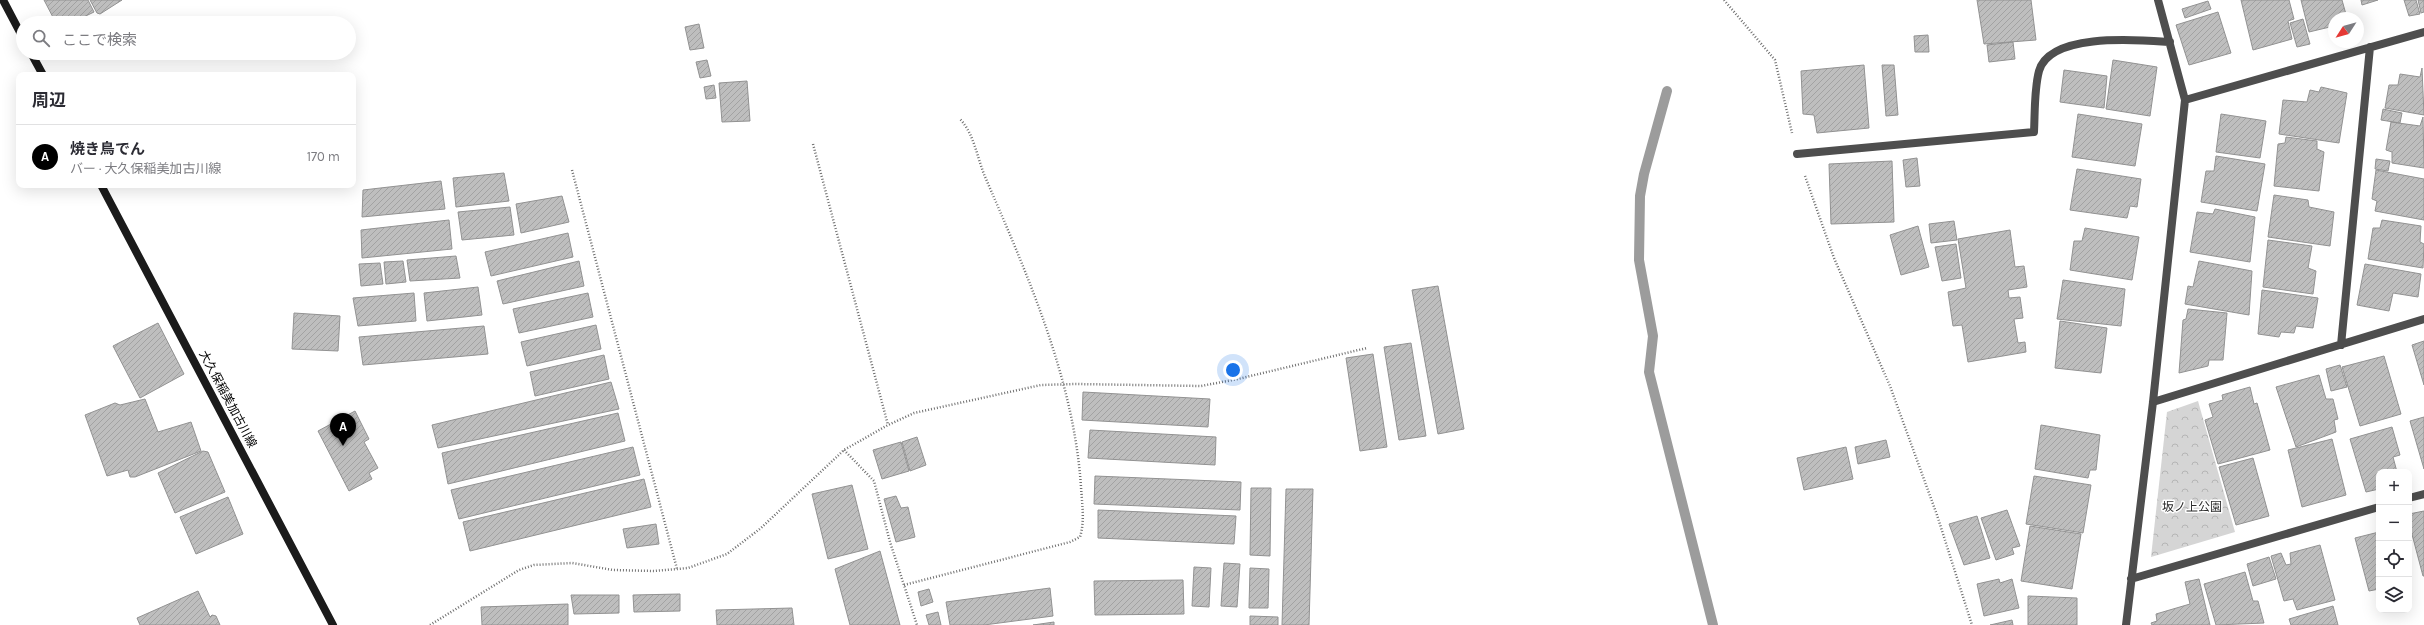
<!DOCTYPE html>
<html lang="ja">
<meta charset="utf-8">
<style>
body{margin:0;font-family:Karla,"Noto Sans JP",sans-serif;background:#f2f2f3;color:#2b2b33}
.controls{position:absolute;right:12px;bottom:12px;display:grid;overflow:hidden;border-radius:8px;box-shadow:0 4px 16px #0002}
.controls button{width:36px;height:36px;display:grid;place-items:center;padding:0;border:0;border-bottom:1px solid #e1e1e2;background:#fff;color:#2b2b33;font:20px sans-serif}
.compass{position:absolute;left:2328px;top:12px;width:36px;height:36px;border-radius:50%;background:#fff;box-shadow:0 4px 16px #0002;rotate:234deg}
.you{position:absolute;left:1233px;top:370px;width:14px;height:14px;margin:-10px;border:3px solid #fff;border-radius:50%;background:#1a73e8;box-shadow:0 0 0 6px #1a73e833}
.badge{display:grid;place-items:center;width:26px;height:26px;border-radius:50%;background:#000;color:#fff;font-size:13px;font-weight:700}
.pin{position:absolute;translate:-50% -33px;filter:drop-shadow(0 1px 2px #0008)}
.pin::after{content:'';position:absolute;top:21px;width:14px;height:12px;background:inherit;clip-path:polygon(0 0,100% 0,50% 100%)}
.list{margin:0;padding:0;list-style:none}
h2{display:flex;justify-content:space-between;align-items:center;height:52px;margin:0;padding:0 16px;font-size:17px}
h2 small{font-size:13px;font-weight:400;color:#7c7c81}
.list li{display:grid;grid-template-columns:26px 1fr auto;gap:12px;align-items:center;box-sizing:border-box;height:64px;padding:0 16px;border-top:1px solid #e1e1e2}
.list b{display:block;font-size:15px;white-space:nowrap}
.list p{margin:0;font-size:13px;white-space:nowrap;color:#7c7c81}
.list em{font-size:13px;font-style:normal;color:#7c7c81}
.icon{flex:none;width:22px;height:22px;fill:none;stroke:currentColor;stroke-width:2;stroke-linecap:round;stroke-linejoin:round}
.map{position:relative;flex:none;width:2424px;height:625px;overflow:hidden}
.search{position:absolute;background:#fff;box-shadow:0 4px 16px #0002;left:16px;top:16px;width:340px;height:44px;display:flex;align-items:center;gap:10px;box-sizing:border-box;padding:0 14px;border-radius:22px;color:#7c7c81;font-size:15px}
.panel{position:absolute;background:#fff;box-shadow:0 4px 16px #0002;left:16px;top:72px;width:340px;height:116px;border-radius:8px}
.map>svg:first-child{display:block}
.park{fill:url(#park-crowns)}
.lines{fill:none;stroke-linecap:round;stroke-linejoin:round}
.stream{stroke:#9c9c9c;stroke-width:10}
.building{fill:url(#building-hatch);stroke:#929292}
.path{stroke:#707070;stroke-width:2.5;stroke-dasharray:1 2;stroke-linecap:butt}
.minor{stroke:#4e4e4e;stroke-width:8}
.secondary{stroke:#1b1b1b;stroke-width:8}
.labels{text-anchor:middle;dominant-baseline:central;stroke-width:3;stroke-linejoin:round;paint-order:stroke}
.street-label{font-size:12px;fill:#000;stroke:#fff}
.park-label{font-size:12px;fill:#2c2c2c;stroke:#fff}
</style>
<div class="map">
<svg width="2424" height="625" viewBox="0 0 2424 625">
<defs>
<pattern id="park-crowns" width="20" height="18" patternUnits="userSpaceOnUse"><rect width="20" height="18" fill="#d5d5d5"/><path d="M2 6a3 3 0 1 1 6 0M12 15a3 3 0 1 1 6 0" fill="none" stroke="#b5b5b5"/></pattern>
<pattern id="building-hatch" width="6" height="6" patternUnits="userSpaceOnUse"><rect width="6" height="6" fill="#bebebe"/><path d="M-1 1l2-2M0 6l6-6M5 7l2-2" fill="none" stroke="#a2a2a2"/></pattern>
</defs>
<rect width="100%" height="100%" fill="#fff"/>
<path class="park" d="M2198,401l37,131 -84,25 16,-145z"/>
<g class="lines">
<path class="stream" d="M1667,91l-23,83 -4,22 -1,64 14,76 -4,36 64,253"/>
</g>
<path class="building" d="M44,0h44l6,12 -23,11h-15z
M90,0h32l-22,14 -3,-1z
M1977,0h54l5,40 -52,4z
M2241,0h48l5,19 -6,2 4,18 -39,11z
M2301,0h41l5,18h-13v8l-25,6z
M2361,0h17l-16,5z
M2404,0h12l4,14 -11,2z
M2418,0h6v12l-3,1z
M2208,1l3,8 -26,9 -3,-9z
M2218,12l13,41 -42,12 -13,-40z
M2303,19l7,25 -13,3 -7,-24z
M699,24l5,24 -14,2 -5,-23z
M1928,35l1,17h-14l-1,-16z
M2013,42l2,17 -26,3 -2,-17z
M707,60l4,16 -11,2 -4,-16z
M2113,60l44,7 -7,49 -44,-7z
M1864,65l5,63 -52,5 -3,-18 -11,-1 -2,-43z
M1882,65h12l4,50 -12,1z
M2422,68l2,47 -39,-7 4,-23h9l2,-11 20,3z
M2064,70l43,6 -3,32 -44,-6z
M747,81l3,40 -28,1 -3,-39z
M714,85l2,13 -10,1 -2,-12z
M2321,87l26,6 -8,50 -60,-9 4,-34 24,2 3,-12 9,2z
M2383,109l19,4 -2,10 -19,-3z
M2078,114l64,10 -7,42 -63,-9z
M2221,114l45,7 -6,37 -44,-6z
M2423,117l1,51 -32,-5v-11l-6,-2 5,-28 29,4z
M2286,137l31,4v8l7,3 -5,39 -45,-5 4,-42 7,-1z
M2216,156l49,8 -8,47 -56,-9 5,-31h8z
M1917,158l3,28 -14,1 -3,-27z
M2376,159l14,2 -2,10 -13,-2z
M1892,161l2,61 -63,2 -2,-60z
M2077,169l64,10 -4,28 -7,-1 -3,12 -57,-8z
M2376,170l48,9v41l-49,-9 2,-10 -5,-2z
M504,173l5,28 -53,6 -3,-29z
M441,181l4,28 -83,8 1,-27z
M2274,195l34,5 1,7 25,5 -4,34 -62,-9z
M562,196l7,26 -48,11 -5,-29z
M510,207l4,28 -52,5 -4,-28z
M2215,209l40,8 -5,45 -60,-10 7,-40 16,2z
M449,220l3,29 -90,9 -1,-28z
M2382,220l39,6 -1,16 4,2 -1,24 -55,-9 5,-31h7z
M1954,221l3,19 -26,3 -2,-19z
M1918,226l11,41 -28,8 -11,-40z
M2085,228l54,9 -7,43 -62,-10 4,-29h8z
M2010,230l5,37 9,-1 3,21 -19,3 1,8 11,-1 3,21 -9,1 4,24 7,-1 1,10 -58,10 -6,-37 -9,1 -5,-34 18,-4 -8,-49z
M568,233l5,24 -82,19 -6,-24z
M2268,240l44,6 -4,22 8,3 -3,23 -50,-7z
M1956,244l5,34 -19,3 -7,-34z
M456,256l4,22 -50,3 -3,-21z
M403,261l3,21 -20,2 -2,-22z
M579,261l5,25 -81,18 -6,-23z
M2199,261l53,10 -3,44 -64,-11 3,-18 5,1z
M380,263l3,21 -22,2 -2,-22z
M2365,264l56,10 -3,23 -25,-4 -4,18 -32,-6z
M2063,280l62,9 -4,37 -64,-7z
M1438,286l26,143 -26,5 -26,-144z
M478,287l4,28 -55,6 -3,-28z
M2262,290l56,8 -5,30 -17,-2 -2,7 -13,-1 -2,5 -21,-3z
M414,293l2,28 -58,5 -5,-28z
M588,293l5,24 -74,16 -6,-24z
M2188,309l39,4 -4,47h-14l-1,6 -29,7 4,-53 3,-1z
M294,313l46,3 -2,35 -46,-2z
M2060,321l47,7 -6,45 -46,-5z
M158,323l26,51 -44,24 -27,-52z
M596,325l5,24 -74,17 -6,-24z
M484,326l4,28 -125,11 -4,-28z
M2424,341v44l-12,-40z
M1411,343l15,93 -27,4 -15,-93z
M1373,354l14,93 -27,4 -14,-93z
M604,355l5,24 -74,17 -5,-24z
M2384,356l17,58 -41,12 -18,-59z
M2340,365l7,22 -16,4 -5,-22z
M2319,375l7,24h7l5,20 -4,1 2,12 -40,15 -20,-60z
M611,382l8,27 -181,39 -6,-23z
M2250,387l4,17 3,-1 13,47 -52,14 -13,-44 8,-3 -4,-13 14,-4 -1,-5z
M1083,392l127,7 -2,28 -126,-7z
M145,399l13,33 33,-10 10,29 -66,26h-5l-2,-7 -21,6 -22,-61 30,-12 5,2z
M355,411l14,28 -5,3 14,26 -9,5 3,6 -23,12 -31,-60z
M618,413l7,28 -177,43 -6,-31z
M2424,417v52l-14,-48z
M2041,425l59,10 -4,35h-6l-2,8 -53,-9z
M2392,427l8,28 -7,2 4,15h-18v17l-13,3 -16,-53z
M1090,430l126,7 -1,28 -127,-7z
M917,437l9,28 -16,6 -8,-29z
M2332,439l14,56 -44,12 -14,-57z
M1886,440l4,17 -32,7 -3,-17z
M901,442l8,29 -27,8 -9,-29z
M633,447l7,28 -181,44 -8,-29z
M1846,447l7,32 -49,11 -7,-32z
M203,451l5,1 17,40 -50,21 -17,-40z
M2253,458l16,58 -33,9 -17,-58z
M1095,476l146,6 -1,28 -146,-6z
M2034,476l57,9 -8,48 -57,-9z
M644,479l7,28 -181,44 -7,-29z
M852,485l16,64 -40,10 -16,-65z
M1251,488h20l-1,68 -20,-1z
M1286,489h27l-4,136h-27z
M896,496l5,12 7,-1 7,30 -19,5 -12,-43z
M228,497l15,37 -47,20 -16,-37z
M1098,510l138,6 -2,28 -136,-6z
M2007,510l13,36 -8,2 2,6 -18,6 -15,-42z
M2424,511v65h-1l-14,-53v-9z
M1977,516l13,42 -26,7 -15,-41z
M656,524l3,20 -32,4 -4,-19z
M2030,526l51,8 -9,55 -51,-8z
M2379,532v57l-10,2 -14,-53z
M2320,545l15,55 -38,10 -4,-11 -9,2 -13,-45 10,-3 5,12 5,-1 -1,-11z
M880,551l20,74h-50l-15,-56z
M2269,557l7,22 -23,7 -6,-22z
M1224,563l16,1 -3,43 -16,-1z
M1194,567l17,1 -2,39 -17,-1z
M1250,568l19,1 -1,39h-19z
M2245,572l8,29h5l6,22 -48,2 -12,-41z
M1999,579l1,4 12,-4 7,29 -35,8 -7,-32z
M2199,579l11,46h-58l-1,-2 6,-2 -1,-7 34,-10 -5,-22z
M1183,580l1,34 -89,1 -1,-34z
M1050,588l3,28 -69,9h-34l-4,-23z
M929,589l4,13 -12,4 -3,-14z
M198,591l12,26 2,-2 4,1 4,9h-80l-3,-7z
M680,594v17l-46,1 -1,-17z
M571,595h48v18l-45,1z
M2028,596l49,2v27h-49z
M568,604v21h-86l-1,-18z
M2333,606l5,19h-47l-2,-6z
M792,608l2,17h-77l-1,-15z
M938,612l3,13h-12l-3,-10z
M1250,616l28,1v8h-28z
M2012,620l1,5h-23z
M1054,622v3h-21z"/>
<g class="lines">
<path class="path" d="M1724,0l51,60 17,73
M813,144l75,281
M572,170l105,399
M1805,176l29,82 56,128 47,129 35,110
M844,450l30,31 16,61 27,83
M904,585l166,-43 10,-5c5,-16 2,-33 1,-50 -7,-107 -53,-211 -95,-308 -9,-20 -11,-44 -26,-60
M430,625l89,-55 15,-5 38,-2 41,7 41,1 34,-3 39,-14 34,-26 83,-78 44,-25 26,-12 127,-28 35,-1 125,2 37,-7 129,-31"/>
<path class="minor" d="M2158,0l27,100
M1797,154l237,-22c1,-19 0,-42 5,-61 11,-39 100,-31 131,-29
M2341,345l29,-298
M2153,402l271,-83
M2409,498l15,-4
M2131,579l248,-72
M2126,625l27,-223 32,-302 239,-68"/>
<path class="secondary" d="M3,0l20,38
M31,53l12,22
M101,185l232,440"/>
</g>
<g class="labels">
<g class="street-label">
<text transform="translate(228 399) rotate(62)">大久保稲美加古川線</text>
</g>
<g class="park-label">
<text x="2192" y="507">坂ノ上公園</text>
</g>
</g>
</svg>
<div class="controls">
<button>+</button>
<button>−</button>
<button><svg class="icon" aria-label="locate" viewBox="0 0 24 24"><circle cx="12" cy="12" r="6"/><path d="M12 2v4M12 18v4M2 12h4M18 12h4"/></svg></button>
<button><svg class="icon" aria-label="layers" viewBox="0 0 24 24"><path d="M12 4l9 5-9 5-9-5zM3 14l9 5 9-5"/></svg></button>
</div>
<svg class="compass" viewBox="-18 -18 36 36"><path d="M0-13l5 13h-10z" fill="#e53935"/><path d="M0 13l5-13h-10z" fill="#7c7c81"/></svg>
<div class="you"></div>
<div class="pin badge" style="left:343px;top:446px">A</div>
<div class="search"><svg class="icon" aria-label="search" viewBox="0 0 24 24"><circle cx="10" cy="10" r="6"/><path d="M15 15l6 6"/></svg>ここで検索</div>
<section class="panel">
<h2>周辺<small></small></h2>
<ul class="list">
<li><span class="badge">A</span><div><b>焼き鳥でん</b><p>バー · 大久保稲美加古川線</p></div><em>170 m</em></li>
</ul>
</section>
</div>
